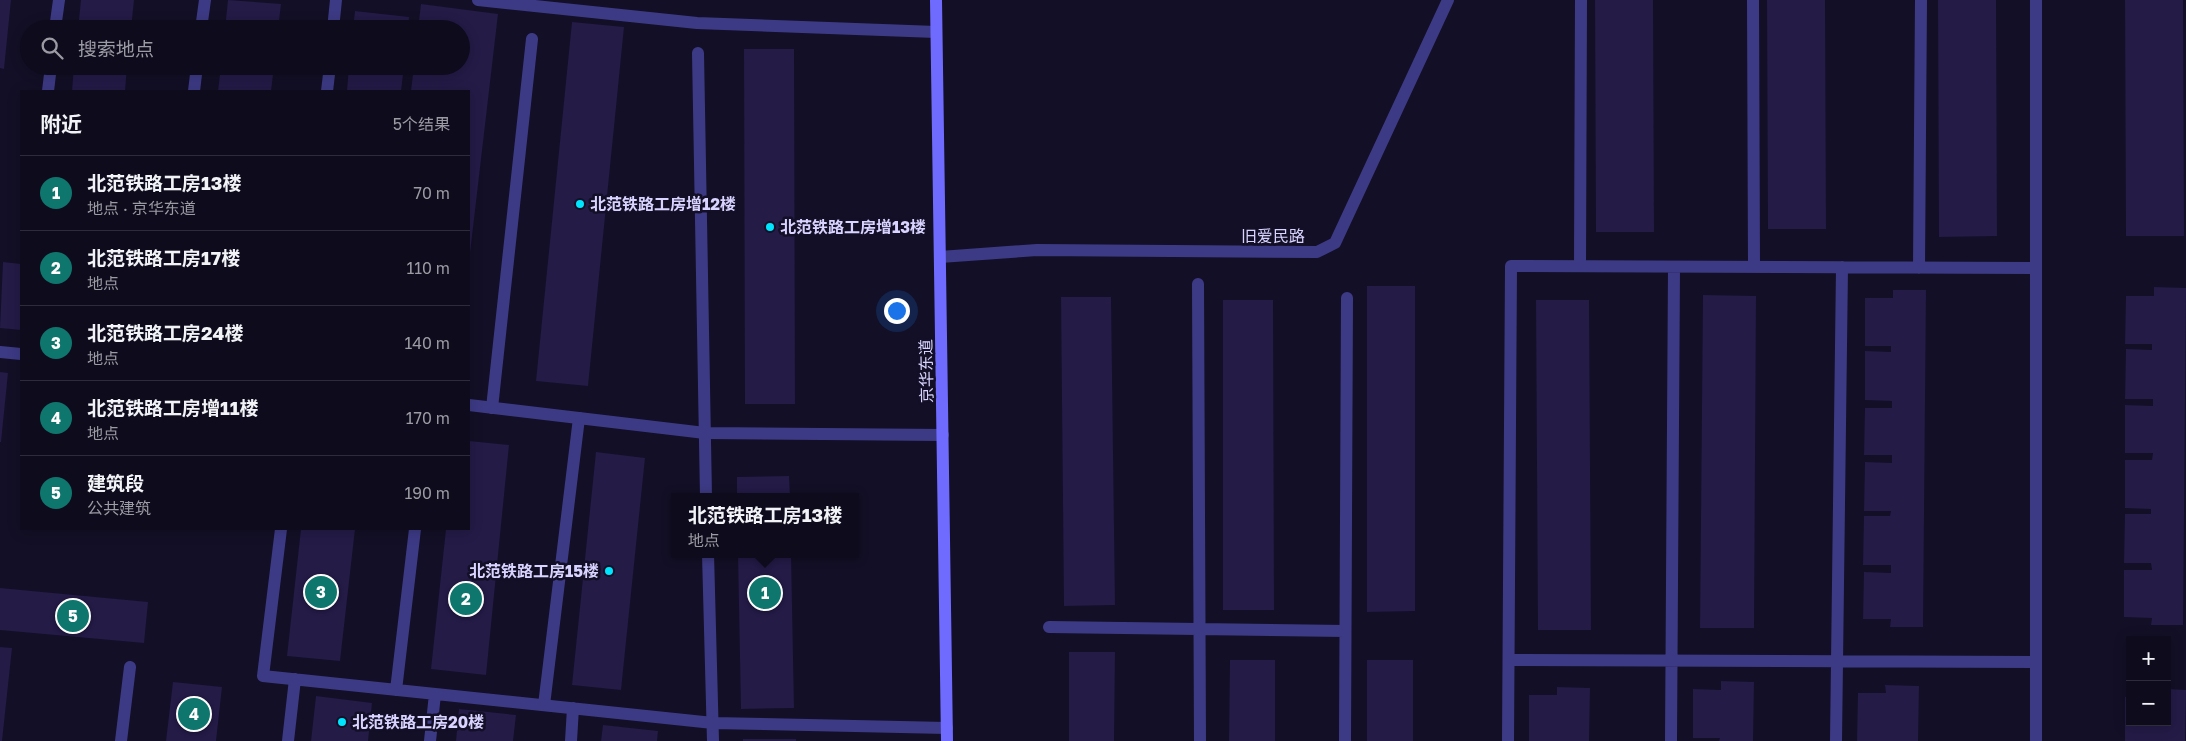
<!DOCTYPE html>
<html lang="zh">
<meta charset="utf-8">
<style>
body{margin:0;font-family:"Golos Text","Noto Sans SC",sans-serif;background:#171425;color:#f1f3f6}
.controls{position:absolute;right:15px;bottom:15px;display:grid;overflow:hidden;border-radius:0px;box-shadow:0 2px 12px #0003}
.controls button{width:45px;height:45px;display:grid;place-items:center;padding:0;border:0;border-bottom:1px solid #2e2b3b;background:#0e0b1c;color:#f1f3f6;font:25px sans-serif}
.you{position:absolute;left:896px;top:310px;width:18px;height:18px;margin:-12px;border:4px solid #fff;border-radius:50%;background:#1a73e8;box-shadow:0 0 0 8px #1a73e833}
.badge{display:grid;place-items:center;width:32px;height:32px;border-radius:50%;background:#0f766e;color:#fff;font-size:16px;font-weight:700}
.pin{position:absolute;translate:-50% -50%;border:2px solid #fff;box-shadow:0 1px 5px #0006}
.popup{position:absolute;left:671px;top:493px;width:188px;height:65px;box-sizing:border-box;display:grid;place-content:center;border-radius:0px;background:#0e0b1c;filter:drop-shadow(0 1px 4px #0005);font-size:16px;white-space:nowrap;color:#9b9ba3}
.popup b{font-size:19px;color:#f1f3f6}
.popup::after{content:'';position:absolute;left:50%;top:100%;margin-left:-10px;border:10px solid transparent;border-top-color:#0e0b1c}
.list{margin:0;padding:0;list-style:none}
h2{display:flex;justify-content:space-between;align-items:center;height:65px;margin:0;padding:0 20px;font-size:21px}
h2 small{font-size:16px;font-weight:400;color:#9b9ba3}
.list li{display:grid;grid-template-columns:32px 1fr auto;gap:15px;align-items:center;box-sizing:border-box;height:75px;padding:0 20px;border-top:1px solid #2e2b3b}
.list b{display:block;font-size:19px;white-space:nowrap}
.list p{margin:0;font-size:16px;white-space:nowrap;color:#9b9ba3}
.list em{font-size:16px;font-style:normal;color:#9b9ba3}
.icon{flex:none;width:28px;height:28px;fill:none;stroke:currentColor;stroke-width:2;stroke-linecap:round;stroke-linejoin:round}
.map{position:relative;flex:none;width:2186px;height:741px;overflow:hidden}
.search{position:absolute;background:#0e0b1c;box-shadow:0 2px 12px #0003;left:20px;top:20px;width:450px;height:55px;display:flex;align-items:center;gap:12px;box-sizing:border-box;padding:0 18px;border-radius:28px;color:#9b9ba3;font-size:19px}
.panel{position:absolute;background:#0e0b1c;box-shadow:0 2px 12px #0003;left:20px;top:90px;width:450px;height:440px;border-radius:0px}
.map>svg:first-child{display:block}
.building{fill:#241b47}
.lines{fill:none;stroke-linecap:round;stroke-linejoin:round}
.lane{stroke:#3d3a85;stroke-width:12}
.street{stroke:#3d3a85;stroke-width:12}
.secondary{stroke:#6f6bff;stroke-width:12}
.poi-dot{fill:#00e5ff;stroke:#130f26;stroke-width:2}
.labels{text-anchor:middle;dominant-baseline:central;stroke-width:5;stroke-linejoin:round;paint-order:stroke}
.poi-label{font-size:16px;font-weight:bold;fill:#d9d4ff;stroke:#130f26;text-anchor:start}
.street-label{font-size:16px;fill:#d9d4ff;stroke:#130f26}
</style>
<div class="map">
<svg width="2186" height="741" viewBox="0 0 2186 741">
<rect width="100%" height="100%" fill="#130f26"/>
<path class="building" d="M0,0h11l-7,69 -4,-1z
M81,0h53l-3,29h-53z
M228,0l53,4 -3,25h-53z
M1595,0h58l1,232h-58z
M1767,0h58l1,229h-58z
M1938,0h58l1,236 -58,1z
M2125,0h58l1,236h-58z
M421,4l77,10 -28,239 -1,-162h-58l3,-25h47v-37h-43z
M355,11l54,6 -1,12h-55z
M572,22l52,5 -36,359 -52,-5z
M744,49h50l1,355h-50z
M74,66h53l-2,25h-53z
M221,66h53l-3,25h-53z
M349,66h55l-3,25h-54z
M3,262l18,2v66l-21,-2z
M1367,286h48v325l-48,1z
M2154,287l32,1 -3,337h-32l1,-7 -28,-1v-47h28l-1,-7h-27l1,-49h26v-5l-26,-1v-48h27l1,-7h-28v-48l28,1v-7h-28l1,-50 26,1v-6h-27l1,-48h28z
M1893,290h33l-3,337h-33l1,-8h-28l1,-47 27,1v-8h-28l1,-49h26l1,-5h-27l1,-49 27,1v-8h-28l1,-47h27v-7l-27,-1v-49l26,1v-6h-26v-48h28z
M1703,295l53,1 -2,332h-54z
M1061,297h50l4,308 -51,1z
M1223,300h50l1,310h-51z
M1536,300h53l2,330h-53z
M0,372l8,1 -7,69h-1z
M469,441l40,4 -23,230 -55,-6 15,-140h23z
M596,452l49,6 -24,232 -49,-5z
M789,476l1,21h-53v-20z
M301,529h54l-15,132 -53,-5z
M738,554h53l3,154 -53,1z
M0,588l148,14 -4,41 -144,-13z
M0,647l12,1 -10,93h-2z
M1069,652h46l-1,89h-45z
M1230,660h45v81h-46z
M1367,660h46v81h-46z
M1721,681l33,1 -1,59h-34l1,-3h-27v-49l28,1z
M173,682l49,5 -6,54h-50z
M1885,685l34,1 -1,55h-61l1,-48h28z
M1557,687l33,1 -1,53h-60v-46h28z
M2167,689l19,1 -1,51h-60v-44h5v25h37z
M316,696l56,7 -4,38h-57z
M459,709l57,6 -3,26h-57z
M603,725l55,6 -1,10h-56z
M743,739h53v2h-53z"/>
<g class="lines">
<path class="lane" d="M478,0l219,23 239,9
M1753,0l1,267
M55,29l4,-29
M201,29l4,-29
M333,29l3,-29
M698,53l8,444
M48,91l3,-25
M194,91l3,-25
M327,91l3,-25
M1580,266l1,-266
M1919,268l2,-268
M1198,284l2,457
M492,408l40,-369
M281,529l-18,147 450,47 234,5
M708,554l5,187
M1049,627l296,4
M1509,660l527,2
M396,690l19,-161
M544,705l35,-287
M121,741l9,-74
M288,741l7,-62
M430,741l5,-47
M571,741l2,-33
M1345,741l2,-443
M1508,741l3,-475 525,2
M1671,741l3,-474
M1836,741l6,-474"/>
<path class="street" d="M940,257l97,-7 280,2 18,-9 113,-243
M0,352l21,2
M469,405l236,28 238,2
M2036,741v-741"/>
<path class="secondary" d="M936,0l11,741"/>
</g>
<g class="poi-dot">
<circle cx="580" cy="204" r="5"/>
<circle cx="770" cy="227" r="5"/>
<circle cx="609" cy="571" r="5"/>
<circle cx="342" cy="722" r="5"/>
</g>
<g class="labels">
<g class="poi-label">
<text x="590" y="204">北范铁路工房增12楼</text>
<text x="780" y="227">北范铁路工房增13楼</text>
<text x="599" y="571" text-anchor="end">北范铁路工房15楼</text>
<text x="352" y="722">北范铁路工房20楼</text>
</g>
<g class="street-label">
<text x="1273" y="236">旧爱民路</text>
<text transform="translate(926 371) rotate(-91)">京华东道</text>
</g>
</g>
</svg>
<div class="controls">
<button>+</button>
<button>−</button>
</div>
<div class="you"></div>
<div class="pin badge" style="left:765px;top:593px">1</div>
<div class="popup"><b>北范铁路工房13楼</b>地点</div>
<div class="pin badge" style="left:466px;top:599px">2</div>
<div class="pin badge" style="left:321px;top:592px">3</div>
<div class="pin badge" style="left:194px;top:714px">4</div>
<div class="pin badge" style="left:73px;top:616px">5</div>
<div class="search"><svg class="icon" aria-label="search" viewBox="0 0 24 24"><circle cx="10" cy="10" r="6"/><path d="M15 15l6 6"/></svg>搜索地点</div>
<section class="panel">
<h2>附近<small>5个结果</small></h2>
<ul class="list">
<li><span class="badge">1</span><div><b>北范铁路工房13楼</b><p>地点 · 京华东道</p></div><em>70 m</em></li>
<li><span class="badge">2</span><div><b>北范铁路工房17楼</b><p>地点</p></div><em>110 m</em></li>
<li><span class="badge">3</span><div><b>北范铁路工房24楼</b><p>地点</p></div><em>140 m</em></li>
<li><span class="badge">4</span><div><b>北范铁路工房增11楼</b><p>地点</p></div><em>170 m</em></li>
<li><span class="badge">5</span><div><b>建筑段</b><p>公共建筑</p></div><em>190 m</em></li>
</ul>
</section>
</div>
